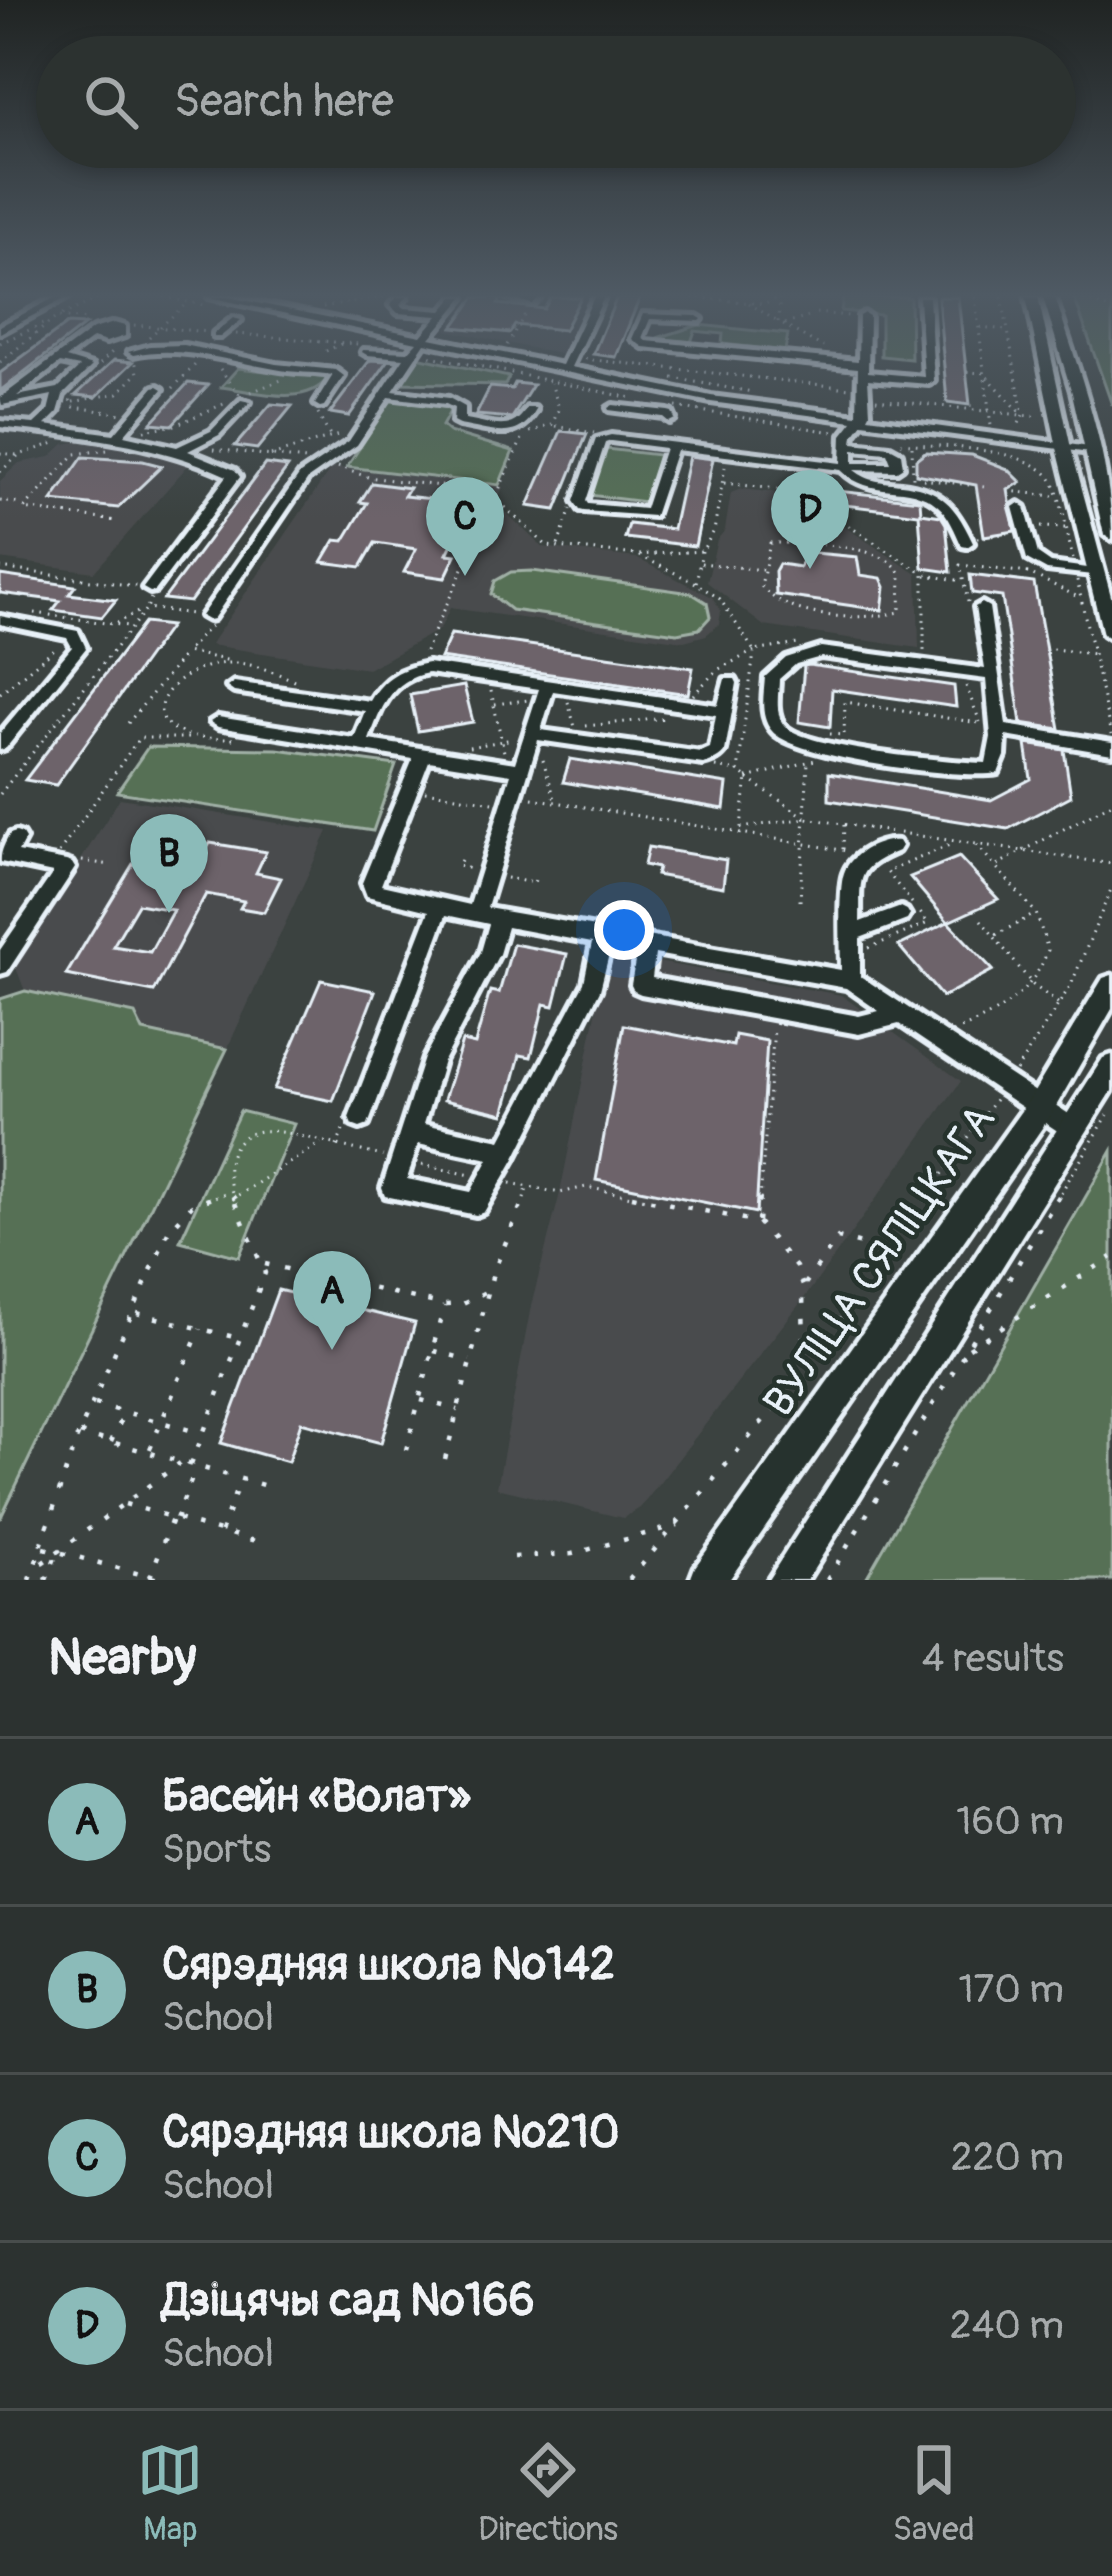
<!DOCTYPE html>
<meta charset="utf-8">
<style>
body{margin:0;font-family:Pangolin,sans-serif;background:#383e3c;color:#f1f3f6}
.you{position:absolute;left:624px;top:930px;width:42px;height:42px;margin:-30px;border:9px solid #fff;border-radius:50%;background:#1a73e8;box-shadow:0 0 0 18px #1a73e833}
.badge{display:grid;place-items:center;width:78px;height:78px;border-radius:50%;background:#8bbbb9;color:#111;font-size:39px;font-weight:700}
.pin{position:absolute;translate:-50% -99px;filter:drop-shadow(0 3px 6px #0008)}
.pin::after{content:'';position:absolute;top:63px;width:42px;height:36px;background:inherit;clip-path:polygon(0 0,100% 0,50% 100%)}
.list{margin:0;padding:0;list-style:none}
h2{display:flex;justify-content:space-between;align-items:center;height:156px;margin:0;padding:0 48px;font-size:51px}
h2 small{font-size:39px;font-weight:400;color:#a6aaab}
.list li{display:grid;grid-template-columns:78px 1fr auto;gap:36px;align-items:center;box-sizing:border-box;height:168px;padding:0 48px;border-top:3px solid #484d4c}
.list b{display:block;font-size:45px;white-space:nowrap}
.list p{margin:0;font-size:39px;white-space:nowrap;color:#a6aaab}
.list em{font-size:39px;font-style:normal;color:#a6aaab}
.icon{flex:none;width:66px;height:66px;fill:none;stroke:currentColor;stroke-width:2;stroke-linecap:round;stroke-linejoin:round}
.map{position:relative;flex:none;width:1112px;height:1580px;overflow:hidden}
.search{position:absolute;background:#2c3230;box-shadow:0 6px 18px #0003;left:36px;right:36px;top:36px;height:132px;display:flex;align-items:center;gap:30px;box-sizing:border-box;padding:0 42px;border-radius:66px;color:#a6aaab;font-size:45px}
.sheet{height:828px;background:#2c3230}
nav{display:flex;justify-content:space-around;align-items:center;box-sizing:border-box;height:168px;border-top:3px solid #484d4c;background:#2c3230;font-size:33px;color:#a6aaab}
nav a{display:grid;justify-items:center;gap:6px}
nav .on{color:#8bbbb9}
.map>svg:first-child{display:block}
.built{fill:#4a4c4d}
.green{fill:#577055;stroke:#a0b0a6;stroke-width:3}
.building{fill:#6d646b;stroke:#e8f1f8;stroke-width:3;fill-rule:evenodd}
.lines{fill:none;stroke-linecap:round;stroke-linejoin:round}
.minor-casing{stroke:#e8f1f8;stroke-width:10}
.major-casing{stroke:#e8f1f8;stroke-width:9}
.path-far1{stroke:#e8f1f8;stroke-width:3;stroke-dasharray:1.5 6;stroke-linecap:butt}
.path{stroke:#e8f1f8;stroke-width:4.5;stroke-dasharray:4.5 14;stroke-linecap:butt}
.minor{fill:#26332d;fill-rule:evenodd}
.major{fill:#26332d;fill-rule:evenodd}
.labels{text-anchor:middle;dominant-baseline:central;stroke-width:9;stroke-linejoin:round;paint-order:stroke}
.near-street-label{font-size:42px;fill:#e8f1f8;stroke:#26332d}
</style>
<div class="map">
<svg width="1112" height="1580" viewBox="0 0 1112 1580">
<rect width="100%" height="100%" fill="#3b4240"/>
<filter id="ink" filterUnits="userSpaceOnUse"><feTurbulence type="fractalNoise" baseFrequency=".00833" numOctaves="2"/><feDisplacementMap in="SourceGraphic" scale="24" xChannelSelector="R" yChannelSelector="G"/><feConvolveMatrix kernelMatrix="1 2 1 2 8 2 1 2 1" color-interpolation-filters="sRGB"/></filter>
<g filter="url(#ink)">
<path class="built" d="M468,297h122l-26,58 -118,-25z
M89,439l54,6 48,17 -97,110 -94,-13v-78l19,-18 31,-6 14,-13z
M332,467l171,20 -7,16 46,44 94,11 76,39 9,14 -2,13 -13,11 -22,6 -234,-33 -10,21 -72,40 -158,-24z
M741,489l55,6 121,79 2,74 -155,-22 -57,-44 10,-42 8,-10 6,-37z
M120,798l208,33 -101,218 -85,-18 -7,-17 -110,-23 -10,-26z
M608,953l233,42 120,86 -153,212 -168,215 -17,10 -126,-30 34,-182 29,-113z"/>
<path class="green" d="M843,297h67l1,62 -30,-3v-41l-40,-4z
M1074,297h32l6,4v104z
M699,325l89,9 -3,17 -63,-7 1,-10 -28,-3 -4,11 -34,-4z
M417,357l92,20 -4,8 -105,-2z
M238,368l90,10c-23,30 -72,13 -107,9z
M391,400l62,6 -11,20 7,6 64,19 -14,34 -152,-18z
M606,449l53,6 -14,47 -56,-7z
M532,571l159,22 16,10 3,14 -11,12 -22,4 -166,-23 -20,-16 4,-13 16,-9z
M148,747l129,2 119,16 -23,66 -256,-39z
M25,991l110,23 8,17 84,18 -227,470v-520z
M240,1111l54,13 -55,133 -59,-16z
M1112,1151v429h-247z"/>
<path class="building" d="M475,297h27l-4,7 46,5 7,-12h30l-17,33 -49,-5 -5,8 -57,-6z
M617,297h23l-24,60 -23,-3z
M938,297h20l12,108 -23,-3z
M67,324l18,1 -85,66v-18z
M114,360l19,2 -37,35 -20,-2z
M370,360l18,1 -39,55 -19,-3z
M188,383l20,2 -36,40 -21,-2z
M515,383l18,2 -21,33 -36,-3 14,-28 22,2z
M271,404l21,2 -35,43 -22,-3z
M561,431l26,3 -31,76 -28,-4z
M925,452l47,3 36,14 13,13 -13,8 7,41 -31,5 -8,-51 -60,-11v-15z
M689,456l24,3 -18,87 -70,-8 4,-14 44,5z
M83,457l60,4 19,5 -44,42 -66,-7z
M265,464l23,3 -98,135 -26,-3z
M372,483l37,5 -5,8 38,4 4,-8 38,5 -9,18 -8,-1 -20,40 9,1 -11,23 -41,-6 12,-23 -41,-6 -14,24 -39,-5 13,-22 9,1 23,-38 -7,-1z
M828,490l92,10 1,13 20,3 5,8 5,48 -28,-4 -4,-54 -91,-11z
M804,552l53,5 3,18 21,3 4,9 -3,23 -106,-15 -1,-24 4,-7 21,3z
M0,575l75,11 -6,8 47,6 -14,17 -49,-7 7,-9 -60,-8z
M970,575l64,8 26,146 -39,-6 -19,-126 -30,-4z
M144,623l26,3 -114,159 -31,-5z
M451,634l242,34 -5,26 -248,-36z
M809,665l145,21 2,21 -124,-18 -2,38 -31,-5 5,-56z
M464,686l9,36 -55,9 -8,-36z
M1026,744l38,6 7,46 -63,33 -179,-29v-27l162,27 40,-21z
M570,759l157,25 -3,25 -161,-27z
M210,843l56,9 -10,21 25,5 -17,34 -24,-4 4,-7 -38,-7 -52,98 -88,-17 67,-111 19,3 -4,8 41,7zM138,904l35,6 -23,42 -37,-6z
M648,847l78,13 -3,27 -67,-12 2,-7 -14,-3z
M959,857l39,42 -50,23 -38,-45z
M948,922l45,48 -51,27 -43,-51z
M513,944l54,10 -13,52 -10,-2 -13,53 -11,-2 -16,59 -60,-14 18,-59 13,3 15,-53 9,2z
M321,980l54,11 -42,110 -59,-12z
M624,1025l109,21 2,-11 32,6 -11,172 -160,-33z
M278,1290l137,33 -34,120 -80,-21 -13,40 -67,-19z"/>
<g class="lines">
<g class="minor-casing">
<path id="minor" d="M56,297h12l-68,36v-7z
M209,297h19l193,39 17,-20 -40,-3 -8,-8 7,-8h10l-7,8 4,3 38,3 12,-14h10l-34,41 132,27 32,-68h10l-33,70 140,29 146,19 1,-47 -215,-21 -11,-8 11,-25 54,2 5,3 -2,2 -50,-2 -8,19 4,3 212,20 1,-45 5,-3 5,3 -1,56 56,5 -5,-80h10l5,84 -5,3 -61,-5 2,34 -2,4 222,30 6,3 -6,3 -227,-30 -9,12 -1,8 37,4 11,6 2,14 -6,4 -43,-1c15,12 29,12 47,14 42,5 55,23 72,59l-6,4 -5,-1c-7,-14 -12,-30 -25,-41 -29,-25 -65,-4 -96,-35l-165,-20 -22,66 -70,-5 -4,-1 -6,-9 22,-62 15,-4 230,28 1,-28 11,-14 -142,-19 -286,-59 -32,48 56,7 16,9v12c28,4 46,16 62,-11h8l1,2c-19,34 -44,20 -77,15l-6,-3 1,-14 -8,-4 -57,-7 -32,48 -49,34 -95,140 -5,1 -7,-4 99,-142 49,-33 55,-83 -37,-3 -5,-3 1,-2 45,2 9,-10zM611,441l54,7 -20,61 -57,-5 -2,-3 19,-58zM853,450l34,3 4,10h-38z
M506,297h34l-8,7z
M233,318l8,2 -21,17h-6v-4z
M114,323l11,3v10l-19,6 -13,-4 -27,20 26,8 -29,29 -5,17 -13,13 69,9 40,-47 4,-1 5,3 -39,46 53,12 34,-16 30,-31 9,2 -31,33 -31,16 47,19 5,7 -85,114 -5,1 -7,-4 84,-112c-73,-34 -148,-40 -227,-49v-6l34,3 14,-13 4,-16 -50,10 -2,-7 93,-69zM60,363l20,4 -22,21 -41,8z
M184,345l92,19 60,6 8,6 -20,30 -4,1 -5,-3 18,-29c-19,-3 -39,-2 -58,-6 -48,-8 -92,-24 -142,-14l-5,-3 22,-6z
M613,405l55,6 4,1 3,7 -6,3 -6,-5 -54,-7 -1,-2z
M1019,503l6,4 13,47 13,9 51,7v6l-55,-6 -20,-11 -14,-52z
M982,603l7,4 17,118 106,17v12l-106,-18 -1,20 -7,17c-36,7 -205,-15 -226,-42 -13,-15 -8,-36 -7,-54l21,-19 35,-11 164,22 -10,-62zM821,657l165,22 5,58 -5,26c-35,-1 -182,-14 -202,-38 -10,-12 -5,-33 -5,-46l17,-15z
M0,616l78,15 8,17 -80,100 -6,2v-17l72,-86 -5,-9 -67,-14z
M428,663l290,42 7,-26h10l2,4 -12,68c-4,7 -14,11 -22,13l-165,-24 -51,168 354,62c0,-20 -3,-81 3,-97 7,-20 35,-34 54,-32l3,5 -3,5c-44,18 -37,27 -38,71l41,-15 6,3 3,5 -3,5 -47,18v38l221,146 3,7 -3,7 -8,4 -8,-4 -166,-112 -40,10 -218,-40 -7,-3 -3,-6 6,-35 -26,-4 -11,44 -86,170 -30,52 -8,3 -91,-19 -3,-8 42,-130 57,-106 8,-28 -43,-9 -78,210 -8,3 -8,-3 -3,-7 80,-207 -62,-15 -5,-13 51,-124 -195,-32 -8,-5 8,-5 136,21 11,-27 -131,-19 -7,-5 7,-5 136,19c14,-24 31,-33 58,-38zM428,673l111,16 -24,74 -146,-23c12,-32 22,-60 59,-67zM553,691l163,24 -6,33 -9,4 -160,-22zM429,761l82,13 -41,131 -89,-20zM507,927l85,16 -8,40 -83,157 -77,-16 19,-63 56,-107zM655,954l191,34 33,23 -20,5 -207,-38zM418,1144l71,15 -18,33 -64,-13z
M16,832l6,2 3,5 -7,13 48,9 6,2 3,5 -68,104 -7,2v-24l53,-77 -52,-11c-1,-10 4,-19 9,-28z"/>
</g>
<g class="major-casing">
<path id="major" d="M1026,297h12l33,151 41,152v40l-9,-6 -46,-186z
M1043,297h12c25,78 57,160 57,243l-8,-5 -32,-142z
M1112,975v34l-61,106 -322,465h-39l5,-13 336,-470 72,-119z
M1112,1055v36l-305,489h-39l335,-522z"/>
</g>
<path class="path-far1" d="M164,297l40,8
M692,297l73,7 14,-6
M975,297l16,129
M1002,297l21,118 -6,13
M1077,297l35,13
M780,298l-2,24 45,25
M749,303l27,18
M323,307l61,-10
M816,313l34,3
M62,315l41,-18
M520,323l4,-7 6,2
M785,324l27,-8
M134,325l74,7
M980,327l27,3
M236,334l122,10
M149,337l38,-34
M0,343l47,-21
M507,345l11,-19 52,5
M326,351l15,-7
M430,356l202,42
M585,359l265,29
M0,362l57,-45 32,3
M100,364l14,-14
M220,369l20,26
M967,372l17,1 38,41
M673,378l79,14
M173,388l22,-23
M251,392l30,-12
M876,399l163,18
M70,400l4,7 48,7
M73,402l45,-9 20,-20 -3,-13
M676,407l157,25
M318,414l13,24
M556,426l38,7
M144,430l31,-5 51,-22
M530,432l22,-7 7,-17 -8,-25
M901,443c36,4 137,3 153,41 10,23 13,51 19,75
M912,446l1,32
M214,449l92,11
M107,450l-32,4 -51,55 93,12
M0,453l17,2
M271,456l71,-22
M338,467l30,10 128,16
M0,472l19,-17 36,-12
M923,479l62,8
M724,483l70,8 130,83v78
M1008,491l46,5
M494,497l53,49 91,9 64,-4 12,-20 11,-64
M813,500v-12l32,-1
M0,501l22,3
M1041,527l25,1
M977,538l32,-5
M770,543c32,0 116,0 131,31l-1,38c-41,9 -111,8 -139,-26z
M558,545l13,-36
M702,551l-6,32 24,16 34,52 44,-7
M640,556l56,27
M701,563l62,7
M0,568l136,18
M926,575l37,6
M1077,580l34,155
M151,598l-4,10 45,6
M968,602l-8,-37 69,8 51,25
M35,613l92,13
M116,623l24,-12
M210,626l-24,26 45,9
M1045,648l48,6
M425,652l98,-215
M966,686l14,36
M491,691l13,61
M0,693l58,-47
M693,695l24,-25 37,-19
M568,702l7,25
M495,704l33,-4
M128,723l57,-69
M586,726l80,-8
M830,734l14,1 1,-33 134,21
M233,739c-123,2 -65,-77 0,-76 22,0 44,11 64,18
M469,747l44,-8
M543,760l13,42
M716,767l22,4
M747,778l68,-18
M748,779l57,38
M425,791l68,11
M0,794l146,-185
M532,798l315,53
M741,828l66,-10 83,14
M900,833l212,31
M740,835l7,-57 -9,-7 16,-118
M977,845l17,20
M843,849l1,-25
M59,853l80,-115h49
M461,860l-3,6 13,3
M82,861l29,4
M506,878l28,5 2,-7
M800,901l8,-138
M912,903l-25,-31 65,-28
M981,920l52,65 26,19
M996,935l39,-21
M869,948l59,-25 -10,-13
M961,1029c41,-18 71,-36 87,-79l-12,-37 -41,-47 117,-63
M1016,1071l55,-86 41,-98
M337,1146l7,-18
M422,1165l49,10
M510,1183l50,10 26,-6 60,12
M208,1199l18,-6
M232,1199l89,-56
M234,1199c-9,-26 -10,-63 27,-68 21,-3 96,20 122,25
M524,1199l3,-11
M760,1199l14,-170
M925,1199l71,-101
M1057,1199l51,-84"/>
<path class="path" d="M632,1196l126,26 2,-26
M232,1199l4,-3
M758,1222l38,45 7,19 1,84
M265,1264l180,41 18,-1 24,-13
M805,1284l33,-46 47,12
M137,1313l101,25
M969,1348l143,-91
M434,1351l36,9
M421,1400l37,10
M95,1404l106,29
M80,1433l193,55
M111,1442l13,-28
M150,1449l50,-120
M406,1450l38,-144
M445,1459l48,-186 32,-77
M191,1465l74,-192 -33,-77
M125,1504l130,37
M176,1519l20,-51
M221,1532l19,-52
M44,1548l118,32
M514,1557l58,-3 106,-29
M42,1563l138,-100
M150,1577l22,-58
M30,1580l46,-140 92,-208 24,-27 25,-9
M46,1580l11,-27
M629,1580l175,-208 123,-176
M827,1580l232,-384"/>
<use href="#minor" class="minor"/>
<use href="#major" class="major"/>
</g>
</g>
<linearGradient id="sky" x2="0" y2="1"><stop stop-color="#202423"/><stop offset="0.57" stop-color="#4f5a64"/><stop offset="1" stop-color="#4f5a64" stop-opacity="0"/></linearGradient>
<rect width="1112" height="518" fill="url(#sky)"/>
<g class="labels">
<g class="near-street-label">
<text transform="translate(880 1261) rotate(-55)">ВУЛІЦА СЯЛІЦКАГА</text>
</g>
</g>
</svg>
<div class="you"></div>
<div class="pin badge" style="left:332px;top:1350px">A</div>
<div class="pin badge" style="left:169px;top:913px">B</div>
<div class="pin badge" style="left:465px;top:576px">C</div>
<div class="pin badge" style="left:810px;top:569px">D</div>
<div class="search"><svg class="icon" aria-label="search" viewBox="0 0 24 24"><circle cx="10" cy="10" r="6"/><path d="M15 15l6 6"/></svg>Search here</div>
</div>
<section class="sheet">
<h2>Nearby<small>4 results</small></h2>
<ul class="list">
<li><span class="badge">A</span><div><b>Басейн «Волат»</b><p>Sports</p></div><em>160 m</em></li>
<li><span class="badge">B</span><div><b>Сярэдняя школа №142</b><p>School</p></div><em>170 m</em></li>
<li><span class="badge">C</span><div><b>Сярэдняя школа №210</b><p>School</p></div><em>220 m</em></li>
<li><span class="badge">D</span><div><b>Дзіцячы сад №166</b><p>School</p></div><em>240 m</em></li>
</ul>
</section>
<nav>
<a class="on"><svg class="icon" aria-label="map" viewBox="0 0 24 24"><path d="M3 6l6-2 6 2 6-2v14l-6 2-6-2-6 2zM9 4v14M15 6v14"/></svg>Map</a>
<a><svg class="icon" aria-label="directions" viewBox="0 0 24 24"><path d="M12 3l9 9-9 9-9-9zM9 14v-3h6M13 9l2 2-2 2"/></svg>Directions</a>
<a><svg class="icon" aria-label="saved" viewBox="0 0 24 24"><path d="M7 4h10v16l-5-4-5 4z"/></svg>Saved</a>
</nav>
